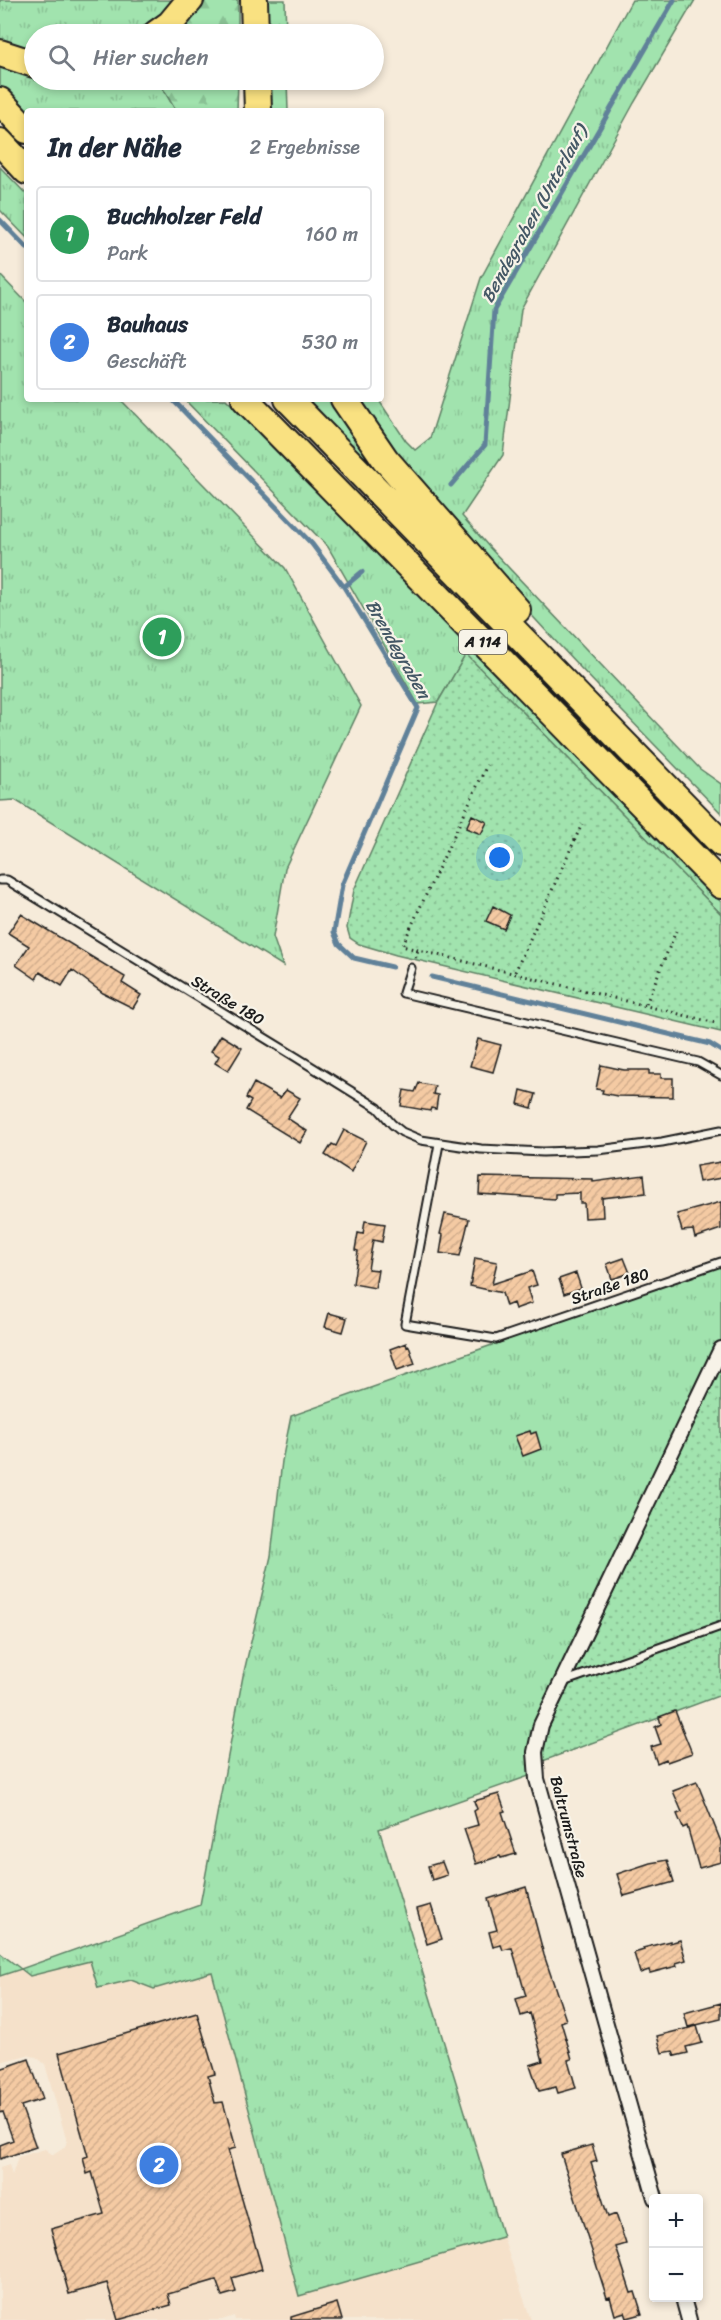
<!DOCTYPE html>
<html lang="de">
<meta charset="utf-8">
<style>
body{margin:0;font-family:Sriracha,sans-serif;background:#f2f2f3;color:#1f2937}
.controls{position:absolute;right:18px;bottom:18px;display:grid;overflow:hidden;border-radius:6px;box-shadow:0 3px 9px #0003}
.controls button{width:54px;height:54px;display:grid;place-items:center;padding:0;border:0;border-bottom:2px solid #e0e1e3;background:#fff;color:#1f2937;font:30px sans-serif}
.you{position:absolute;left:500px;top:858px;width:21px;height:21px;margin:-15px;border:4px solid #fff;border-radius:50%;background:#1a73e8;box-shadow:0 0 0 9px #1a73e833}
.badge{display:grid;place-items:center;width:39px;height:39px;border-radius:50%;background:#7c3aed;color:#fff;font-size:20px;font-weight:700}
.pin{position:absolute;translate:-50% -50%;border:3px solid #fff;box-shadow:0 2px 6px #0006}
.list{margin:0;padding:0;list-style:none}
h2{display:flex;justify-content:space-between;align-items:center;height:78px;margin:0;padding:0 24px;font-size:26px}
h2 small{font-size:20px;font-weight:400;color:#747a83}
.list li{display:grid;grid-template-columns:39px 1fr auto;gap:18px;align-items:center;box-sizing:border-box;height:96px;margin:0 12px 12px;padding:0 12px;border:2px solid #e0e1e3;border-radius:6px}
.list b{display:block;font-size:22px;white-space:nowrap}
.list p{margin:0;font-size:20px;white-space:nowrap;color:#747a83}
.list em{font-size:20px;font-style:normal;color:#747a83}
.icon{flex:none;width:33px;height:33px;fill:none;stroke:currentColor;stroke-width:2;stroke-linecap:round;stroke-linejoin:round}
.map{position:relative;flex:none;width:721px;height:2320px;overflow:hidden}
.search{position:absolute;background:#fff;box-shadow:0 3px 9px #0003;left:24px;top:24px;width:360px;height:66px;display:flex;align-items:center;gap:15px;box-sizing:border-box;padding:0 21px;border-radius:33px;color:#747a83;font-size:22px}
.panel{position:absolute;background:#fff;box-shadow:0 3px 9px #0003;left:24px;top:108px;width:360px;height:294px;border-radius:6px}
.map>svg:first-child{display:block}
.built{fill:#f5e1ca}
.grass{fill:url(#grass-tufts);stroke:#5e8065;stroke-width:1.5}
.forest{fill:url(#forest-firs);stroke:#5e8065;stroke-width:1.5}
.garden{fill:url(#garden-dots);stroke:#5e8065;stroke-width:1.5}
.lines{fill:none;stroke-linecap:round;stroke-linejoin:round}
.stream{stroke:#618199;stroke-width:5}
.building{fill:url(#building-hatch);stroke:#1c1c1c;stroke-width:1.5}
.service-casing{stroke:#1c1c1c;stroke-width:11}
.minor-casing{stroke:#1c1c1c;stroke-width:18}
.motorway-casing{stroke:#1c1c1c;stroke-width:30}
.path{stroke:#1c1c1c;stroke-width:3;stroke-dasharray:1.5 4.5;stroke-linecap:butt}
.service{stroke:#f7f3e8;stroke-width:7}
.minor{stroke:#f7f3e8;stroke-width:14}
.motorway{stroke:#f9e181;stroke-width:26}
.labels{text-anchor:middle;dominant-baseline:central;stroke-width:4.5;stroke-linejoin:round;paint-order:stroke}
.shield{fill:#f7f3e8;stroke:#5e5c59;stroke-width:1.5}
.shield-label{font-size:15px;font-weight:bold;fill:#1c1c1c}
.street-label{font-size:16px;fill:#1c1c1c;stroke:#f7f3e8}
.water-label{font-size:18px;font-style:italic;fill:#445765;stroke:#f7f3e8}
</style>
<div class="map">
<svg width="721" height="2320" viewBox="0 0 721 2320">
<defs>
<pattern id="grass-tufts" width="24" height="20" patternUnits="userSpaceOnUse" patternTransform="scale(1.5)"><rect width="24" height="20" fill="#a1e3ae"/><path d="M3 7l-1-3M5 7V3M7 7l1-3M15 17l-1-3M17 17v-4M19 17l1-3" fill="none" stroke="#8ac295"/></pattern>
<pattern id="forest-firs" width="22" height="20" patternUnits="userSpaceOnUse" patternTransform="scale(1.5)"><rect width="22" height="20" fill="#a1e3ae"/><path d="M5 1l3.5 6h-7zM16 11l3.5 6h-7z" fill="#8ac295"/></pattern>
<pattern id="garden-dots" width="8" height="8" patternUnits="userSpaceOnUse" patternTransform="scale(1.5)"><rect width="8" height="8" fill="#a1e3ae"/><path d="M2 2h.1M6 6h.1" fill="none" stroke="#8ac295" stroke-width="1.8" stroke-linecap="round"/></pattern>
<pattern id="building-hatch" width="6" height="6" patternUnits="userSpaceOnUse" patternTransform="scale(1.5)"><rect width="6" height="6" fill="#f4caa3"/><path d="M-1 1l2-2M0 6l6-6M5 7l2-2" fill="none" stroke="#d1ad8c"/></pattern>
</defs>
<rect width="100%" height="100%" fill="#f6ebda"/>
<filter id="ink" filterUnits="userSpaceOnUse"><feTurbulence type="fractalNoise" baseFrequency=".0167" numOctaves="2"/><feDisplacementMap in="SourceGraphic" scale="12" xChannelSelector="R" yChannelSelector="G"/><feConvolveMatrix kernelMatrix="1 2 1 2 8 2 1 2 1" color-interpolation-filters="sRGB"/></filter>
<g filter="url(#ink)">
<path class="built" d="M0,1953l30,23 60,-15 8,27 33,-8 23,8 58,-16 87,324 204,-59 28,83h-296l-1,-4 -12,4h-222v-152l9,-3 3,10 6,-18 27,-8 8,6 11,-7 3,-6 -22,-78 -9,-7 -9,-2 -27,7z"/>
<path class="grass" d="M0,0h179l-5,7 -35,27h-105v19l-34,-9z
M266,0h19l1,34h-19z
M632,0h63l-61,103 -113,206 -18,146 -41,61 28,32 210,221 21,15v29c-75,-77 -151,-154 -223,-235 -50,-56 -100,-115 -141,-179h21l28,42 9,9 15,-12 51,-160z
M0,66l34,11v3h124l18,31h-149v3l-27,-28z
M268,80h19l1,31h-19z
M0,167l27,28v43l-27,-28z
M0,275l27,28v96h93l165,169 76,138 -76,162 -12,69 10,29 -268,-166 -15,1z
M184,399h42l495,503v12l-255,-259 -28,47 -20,2 -90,-157z
M303,399h28l55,76 14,24z
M721,1264v78l-187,381 -4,27 -1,26 -150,53 124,408 -204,59 -87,-324 -58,17 -23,-9 -33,8 -8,-27 -60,15 -9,-7 -21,7v-23l21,16 179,-64 43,-229 28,-120 11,-95 9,-45z"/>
<path class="forest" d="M206,0h32v34h-61l15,-15z
M158,80h80l-1,31h-61z"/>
<path class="garden" d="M466,654l255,260v118l-325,-77 -37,-11 -9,-6 -3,-10 7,-38 84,-188z
M721,1366v329l-178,66 -1,-19z"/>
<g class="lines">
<path class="stream" d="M0,220l27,28
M172,399l140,145 32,43 74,121 -76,177 -8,47 5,12 15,14 38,9
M451,485l34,-40 9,-135 180,-310
M344,587l18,-15
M432,977l278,67 11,7"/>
</g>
<path class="building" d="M472,815l15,7 -6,12 -15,-6z
M493,906l17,9 -6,14 -18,-8z
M21,914l104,63 -3,6 19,12 -8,13 -30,-15 -31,-23 -10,16 -22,-14 -4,7 -20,-14 13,-19 -21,-13z
M221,1035l21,13 -14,23 -13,-8 4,-7 -8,-5z
M478,1039l23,6 -8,27 -23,-6z
M601,1065l23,5h25v4h12v4h12v19l-56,-1 -15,-3 1,-3 -7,-1z
M254,1083l26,15 6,-8 14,8 -13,20 20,13 -7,12 -54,-33 5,-9 -5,-3z
M419,1083l16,3 -2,8 5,1 -2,14 -5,-1 -1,3 -29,-5 3,-16 11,2z
M521,1090l15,4 -4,14 -14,-4z
M344,1130l22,11 -15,31 -26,-17 7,-11 4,2z
M721,1162v16l-22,4 -3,-16z
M644,1175l2,18 -44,5 1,19 -18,1 -1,-15h-4v-10l-25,1v5l-76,-5 1,-17 113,2v3z
M721,1202v27l-26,9 -2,-8 -11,1 -5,-17z
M445,1214l24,5 -9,37 -20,-3 3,-18 -3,-1z
M365,1221l20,3 -3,18 -9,-2 -5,29 10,1 -3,18 -22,-4 5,-33 -3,-1 3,-17 5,1z
M475,1258l22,4 -5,22 40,-13 5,14 -10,3 5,15 -17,6 -2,-6 -7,3 -4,-13 -32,-7z
M624,1258l6,15 -18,6 -5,-15z
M576,1273l5,15 -17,6 -5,-15z
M329,1313l18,5 -4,14 -18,-5z
M406,1343l1,4 2,-1 6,18 -18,6 -7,-21z
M530,1431l1,3 5,-2 5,17 -18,7 -8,-20z
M675,1711l17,42 -25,9 -1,-3 -9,4 -6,-16 10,-3 -6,-17 6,-3 -2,-7z
M697,1782l24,60v20l-22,6 -12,-42 -4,2 -6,-14 5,-2 -9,-21z
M499,1794l6,17 -3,1 14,42 -15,4 -1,-2 -24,8 -12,-35 14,-4 -4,-14 3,-2 -3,-8z
M667,1860l7,22 -50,14 -7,-22 33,-11z
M442,1862l5,13 -15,5 -4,-14z
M526,1887l18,68 22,65 -5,2 11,37 -4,1 8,28 -18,5 -2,-6 -17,4 -9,-26 13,-4 -13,-48 -9,3 -5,-17 10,-3 -14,-48 -9,2 -2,-5 -8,2 -4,-15 8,-2 -9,-31z
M431,1905l11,34 -15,5 -10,-35z
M680,1940l6,20 -10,3 1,3 -27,7 -1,-3 -9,3 -6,-20 10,-3 -1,-2 27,-7v2z
M721,2003v16l-33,8 -4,-14z
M197,2013l18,61 -7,2 7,27 8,-1 13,46 -8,2 34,119 -30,9 4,14 -14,4 -6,-16 -48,14 3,11 -53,15 -11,-37 -38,11 -18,-65 53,-15 -12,-42 -5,2 -4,-16 5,-2 -29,-103z
M697,2026l5,17 -16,4 2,6 -13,3 -2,-5 -11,2 -5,-17z
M29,2059l14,40 -22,7 15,41 -36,12v-14l13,-5 -10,-28 -3,1v-44z
M592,2145l5,16 -6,2 17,54 8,-3 10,30 -10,3 15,46 4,-1 7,22 -15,4 -2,-6 -10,3 -5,-18 -3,1 -46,-144z
M337,2303l5,17h-51v-3z"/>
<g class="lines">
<g class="service-casing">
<path id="service" d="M0,880h7l289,177 82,51 14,16 10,8 19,8 60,9 62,3 55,-2 64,-8 59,-12
M411,968l-8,25 295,69 23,13
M439,1144l-34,180 91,15 225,-77
M563,1682l158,-56"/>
</g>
<g class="minor-casing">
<path id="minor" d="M655,2198l-118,-419 -2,-27 6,-27 180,-376
M683,2298l6,22"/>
</g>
<g class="motorway-casing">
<path id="motorway" d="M254,0l1,34
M156,34l14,-10 20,-24
M0,53l34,11
M257,80l1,31
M0,101l27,29
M0,142l27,29
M245,399l476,486
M288,399l433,444
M344,399l41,60 132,151"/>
</g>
<path class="path" d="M418,950l-16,-4 85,-181
M415,958l3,-8 298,73
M515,972l67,-148
M646,1004l30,-73"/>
<use href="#service" class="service"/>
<use href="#minor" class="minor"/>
<use href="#motorway" class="motorway"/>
</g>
</g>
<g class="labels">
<rect class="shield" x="459" y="630" width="48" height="24" rx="4.5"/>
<g class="shield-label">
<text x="483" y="642">A 114</text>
</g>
<g class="street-label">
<text transform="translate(228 1000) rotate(31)">Straße 180</text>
<text transform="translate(610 1286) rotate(-19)">Straße 180</text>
<text transform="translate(569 1827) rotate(75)">Baltrumstraße</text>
</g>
<g class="water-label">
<text transform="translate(534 214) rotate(-61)">Bendegraben (Unterlauf)</text>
<text transform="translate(398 649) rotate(60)">Brendegraben</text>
</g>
</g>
</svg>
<div class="controls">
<button>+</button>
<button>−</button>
</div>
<div class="you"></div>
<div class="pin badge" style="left:162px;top:637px;background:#2e9e5b">1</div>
<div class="pin badge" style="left:159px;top:2165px;background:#3f7fe0">2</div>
<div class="search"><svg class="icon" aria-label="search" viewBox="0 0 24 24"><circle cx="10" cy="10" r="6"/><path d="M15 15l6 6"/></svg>Hier suchen</div>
<section class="panel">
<h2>In der Nähe<small>2 Ergebnisse</small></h2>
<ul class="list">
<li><span class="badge" style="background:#2e9e5b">1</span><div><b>Buchholzer Feld</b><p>Park</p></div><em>160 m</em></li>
<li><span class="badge" style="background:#3f7fe0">2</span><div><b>Bauhaus</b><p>Geschäft</p></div><em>530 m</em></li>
</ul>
</section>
</div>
